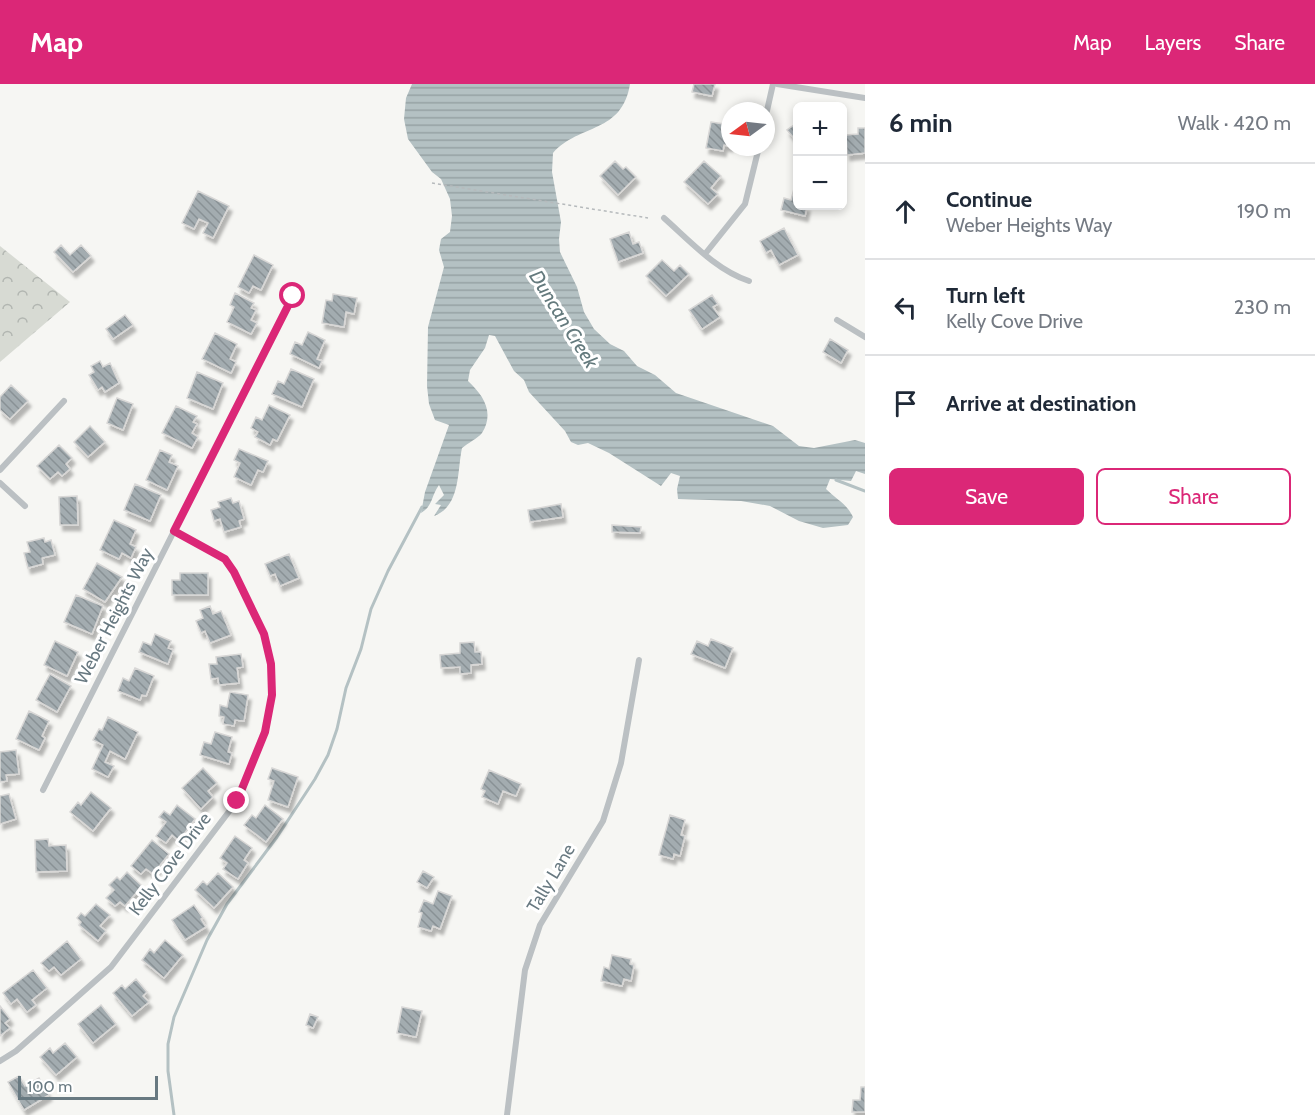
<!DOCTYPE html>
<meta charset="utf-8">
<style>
body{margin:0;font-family:Cabin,sans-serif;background:#f6f6f7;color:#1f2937}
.controls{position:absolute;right:18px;top:18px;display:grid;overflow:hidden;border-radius:9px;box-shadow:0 3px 9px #0003}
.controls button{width:54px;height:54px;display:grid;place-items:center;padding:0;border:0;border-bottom:2px solid #e0e1e3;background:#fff;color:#1f2937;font:30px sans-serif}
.compass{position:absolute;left:721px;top:18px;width:54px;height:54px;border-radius:50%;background:#fff;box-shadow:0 3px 9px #0003;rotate:255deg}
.scale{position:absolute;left:18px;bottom:15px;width:140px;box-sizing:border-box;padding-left:6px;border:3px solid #687981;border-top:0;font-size:16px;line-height:21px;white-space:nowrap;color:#687981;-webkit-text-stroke:4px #fff;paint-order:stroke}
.stop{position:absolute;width:18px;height:18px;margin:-14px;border:4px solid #db2777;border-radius:50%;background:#fff}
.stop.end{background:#db2777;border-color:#fff;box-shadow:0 2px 6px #0008}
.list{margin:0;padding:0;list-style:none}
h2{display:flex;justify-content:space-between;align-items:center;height:78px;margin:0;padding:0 24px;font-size:26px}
h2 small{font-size:20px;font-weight:400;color:#747a83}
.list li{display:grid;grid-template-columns:39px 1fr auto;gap:18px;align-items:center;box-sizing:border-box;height:96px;padding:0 24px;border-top:2px solid #e0e1e3}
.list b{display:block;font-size:22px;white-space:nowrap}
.list p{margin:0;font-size:20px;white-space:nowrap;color:#747a83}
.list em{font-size:20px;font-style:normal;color:#747a83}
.actions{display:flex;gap:12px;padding:18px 24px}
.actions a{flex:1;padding:14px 0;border:2px solid #db2777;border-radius:9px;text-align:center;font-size:21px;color:#db2777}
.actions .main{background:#db2777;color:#fff}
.icon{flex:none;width:33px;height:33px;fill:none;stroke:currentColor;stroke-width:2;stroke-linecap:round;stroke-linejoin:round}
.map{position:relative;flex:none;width:865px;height:1031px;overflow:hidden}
header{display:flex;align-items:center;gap:36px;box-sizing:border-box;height:84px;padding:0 30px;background:#db2777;color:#fff}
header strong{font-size:28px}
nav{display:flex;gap:33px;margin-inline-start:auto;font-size:21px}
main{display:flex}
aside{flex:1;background:#fff}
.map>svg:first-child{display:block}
.forest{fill:url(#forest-crowns)}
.water{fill:url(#water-rules)}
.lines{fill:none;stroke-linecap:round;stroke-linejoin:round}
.stream{stroke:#b4c1c3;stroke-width:3}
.building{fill:url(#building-back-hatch);stroke:#d8d7d6;stroke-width:1.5;filter:url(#shadow)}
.path{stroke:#b6babc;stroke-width:1.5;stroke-dasharray:3 3;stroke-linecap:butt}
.street{stroke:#bbc0c3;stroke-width:6}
.route{stroke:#db2777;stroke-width:8}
.labels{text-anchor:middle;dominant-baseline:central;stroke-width:6;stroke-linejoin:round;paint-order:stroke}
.street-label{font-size:18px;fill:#687981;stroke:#fff}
.water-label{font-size:20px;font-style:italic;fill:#647a7d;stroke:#fff}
</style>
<header>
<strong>Map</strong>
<nav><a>Map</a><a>Layers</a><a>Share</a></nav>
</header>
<main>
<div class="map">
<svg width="865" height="1031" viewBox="0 0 865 1031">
<defs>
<pattern id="forest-crowns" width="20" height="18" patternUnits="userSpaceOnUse" patternTransform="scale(1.5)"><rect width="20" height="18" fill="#d7dad3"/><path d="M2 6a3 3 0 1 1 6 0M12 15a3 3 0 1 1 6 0" fill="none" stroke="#b2b6b1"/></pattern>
<pattern id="water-rules" width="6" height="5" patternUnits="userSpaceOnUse" patternTransform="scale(1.5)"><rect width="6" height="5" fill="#b4c1c3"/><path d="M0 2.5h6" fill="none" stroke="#96a2a4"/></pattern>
<pattern id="building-back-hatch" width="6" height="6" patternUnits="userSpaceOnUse" patternTransform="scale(1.5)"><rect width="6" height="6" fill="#a3acb0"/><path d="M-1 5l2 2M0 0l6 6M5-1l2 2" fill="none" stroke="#899195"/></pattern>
<filter id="shadow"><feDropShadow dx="3" dy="5.5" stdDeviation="1.5" flood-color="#0004"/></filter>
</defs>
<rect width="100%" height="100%" fill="#f6f6f3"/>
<path class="forest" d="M0,162l70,56 -70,60z"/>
<path class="water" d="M412,0h218c-8,50 -50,39 -77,69l-1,19 9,50 -2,17 1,13 17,35 7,25 10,17 16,15 14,7 13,15 18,9 21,18 97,33 26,20 15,2 41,-8 10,3v31l-9,-3 -5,10 -21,-2 -4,10c10,10 21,15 27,28l-5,8 -25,3 -24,-7 -29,-15 -29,-5 -63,-2 -1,-10 3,-13 -9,-3 -10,13 -52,-33 -21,-10 -10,2 -7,-3 -6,-11 -36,-39 -5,-12 -10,-9 -19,-35 -6,-1 -4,13 -15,22 -2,11c15,14 27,31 14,52 -4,5 -14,10 -20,15 -5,23 -1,58 -28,68l7,-11 -6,-1 9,-9 -5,-10c-8,11 -6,21 -18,28l4,-21 24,-67 -14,-5 -6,-16 -2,-18 1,-59 16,-60 -5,-17 2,-11 9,-7 2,-16 -2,-17 -9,-20 -9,-7 -24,-33 -4,-20 2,-21z"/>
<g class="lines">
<path class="stream" d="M836,396l29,11
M174,1031l-6,-44v-27l6,-27 33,-77 20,-36 50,-67 38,-58 13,-24 9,-26 9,-41 15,-39 10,-40 17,-38 34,-64"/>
</g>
<path class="building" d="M694,0h21l-3,12 -20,-4z
M711,38l19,3v21l-6,-1 -1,6 -17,-3z
M798,38v21l-11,-13z
M858,44h7v25l-18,2 -1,-20 12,-1z
M615,77l8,8 3,-2 10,10 -18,18 -18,-19z
M704,77l17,15 -10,12 7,6 -10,10 -24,-22z
M795,101l3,1v20h9l-2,10 -24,-6 3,-12 7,2z
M198,107l31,15 -16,32 -10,-5 5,-10 -9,-4 -5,10 -12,-6z
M784,144l14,27 -19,10 -8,-15 -5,3 -6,-12z
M629,148l4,12 6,-2 4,11 -25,9 -8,-23z
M61,161l9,10 11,-10 10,11 -18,16 -19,-20z
M254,171l19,10 -12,25 -8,-4 -4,7 -11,-6z
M662,176l12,11 6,-6 9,9 -23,22 -20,-20z
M235,209l19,10 -3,5 5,2 -5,10 6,3 -6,11 -24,-12 7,-15 -4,-2z
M333,210l24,4 -3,16 -8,-2 -2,15 -22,-4 4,-23 6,1z
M712,211l6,9 -5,3 7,10 -18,12 -13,-19z
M125,231l8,10 -20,14 -7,-10z
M308,248l17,8 -8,19 5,2 -3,7 -29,-14 5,-12 7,3z
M215,249l22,11 -7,15 6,3 -5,11 -29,-14z
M830,255l18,11 -7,13 -18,-11z
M100,277l3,6 7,-4 9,20 -14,9 -3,-5 -4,3 -9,-15 5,-3 -3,-6z
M291,285l23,10 -12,28 -30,-13 6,-13 6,3z
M197,288l26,11 -10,26 -26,-11z
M11,301l17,16 -18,18 -10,-9v-13z
M117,314l16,6 -10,26 -16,-7z
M269,321l21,10 -13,26 -4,-2 -3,6 -15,-8 3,-5 -7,-4 5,-11 6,3z
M176,322l21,10 -4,6 4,2 -5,9 6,4 -6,11 -30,-15z
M90,342l15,16 -17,15 -14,-15z
M59,361l13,13 -6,6 4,5 -8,7 -4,-4 -8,7 -13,-13z
M239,365l29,12 -5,11 -5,-2 -7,15 -17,-8 6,-14 -6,-3z
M160,366l12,5 -3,7 9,4 -11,24 -21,-10z
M135,400l26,11 -11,26 -26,-11z
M77,412l1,29h-18l-1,-28z
M231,414l2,5 6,-2 5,18 -5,2 2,6 -17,5 -4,-13 -6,2 -3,-11 9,-3 -2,-5z
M561,420l2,13 -33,5 -2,-12z
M114,436l22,10 -6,14 6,3 -5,11 -9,-5 -3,6 -19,-9z
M612,441l29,2 -1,6 -28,-1z
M44,454l1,4 6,-2 4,15 -13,3 1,6 -15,4 -4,-15 6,-1 -3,-10z
M289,470l10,24 -19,8 -5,-12 -5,2 -5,-12z
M97,479l25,14 -17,25 -22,-13z
M180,489h28v22h-36v-15h8z
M76,511l27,11 -11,28 -28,-12z
M210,522l3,8 8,-3 10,24 -21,8 -5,-12 -4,2 -5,-12 7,-3 -3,-8z
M155,550l16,7 -3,7 5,2 -5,14 -29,-12 4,-10 8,3z
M711,555l22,9 -8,20 -34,-14 6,-13 11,5z
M55,557l23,11 -11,24 -23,-11z
M474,558l1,10h6l1,12 -11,1v8l-11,1v-7l-19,1 -1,-13 20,-2v-10z
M241,570l2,13 -6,1 2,15 -20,2 -1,-7 -7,1 -2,-15h8l-1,-7z
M135,584l19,8 -8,20 -4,-1 -2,5 -22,-9 5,-13 6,3z
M50,590l21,12 -14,26 -21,-12z
M230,608l18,3 -4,26 -9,-1 -1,6 -11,-2 1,-7 -5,-1 1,-11 7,2z
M29,627l20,10 -7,15 3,2 -6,12 -23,-11z
M108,633l30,15 -13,27 -15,-8 -5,11 9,4 -6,11 -16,-8 11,-24 -10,-5 6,-11 3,1z
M215,648l17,5 -4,15 4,1 -3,11 -29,-9 4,-13 7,2z
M16,666l3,24 -13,1 1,6 -7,1v-30z
M203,684l14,15 -9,8 5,6 -12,12 -19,-21z
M272,684l26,9 -10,30 -20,-7 6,-19 -6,-2z
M489,686l32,14 -5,12 -13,-5 -5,13 -16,-7 3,-6 -4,-2z
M91,708l20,16 -18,23 -23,-19 8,-10 3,3z
M9,710l7,25 -16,5v-28z
M177,721l18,14 -16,22 -7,-6 -6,8 -10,-7 10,-14 -7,-5 5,-6 6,4z
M265,721l18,14 -17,23 -22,-17 8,-10 4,3z
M670,731l15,5 -4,15 4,1 -5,20 -6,-2 -1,5 -14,-4z
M235,752l17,12 -8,12 4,3 -10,16 -15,-10 4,-6 -7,-5z
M48,755l1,7 17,-1 1,26 -31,1 -1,-32z
M152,756l17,14 -16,20 -7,-5 -5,5 -10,-8z
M423,787l11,6 -7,11 -10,-6z
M127,788l15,14 -17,20 -5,-4 -5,4 -9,-8 8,-8 -5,-5 8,-8 3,3z
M218,789l15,14 -19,21 -19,-18 8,-9 4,4z
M438,807l14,5 -12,33 -7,-3 -2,5 -13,-4 4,-14 -3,-1 5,-12 9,4z
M96,820l14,11 -10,11 6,5 -8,10 -19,-16 2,-3 -4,-4 4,-5 4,3z
M194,821l9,13 -2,1 5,8 -21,13 -13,-20z
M165,856l18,15 -19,23 -22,-18 8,-11 4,4z
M67,857l14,18 -20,16 -7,-8 -5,4 -8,-8z
M612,871l19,4 -1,5 4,1 -3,16 -7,-2 -2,7 -21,-5 3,-14 5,2z
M33,886l14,18 -15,12 4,5 -9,7 -10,-13 -6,5 -8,-11z
M136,895l11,13 -4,4 6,6 -17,14 -19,-23 9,-8 3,4z
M101,921l15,19 -23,19 -15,-19z
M0,922l10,13 -5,4 5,5 -10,8z
M402,923l20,4 -6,26 -19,-4z
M310,930l8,3 -5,11 -7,-3z
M65,959l12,14 -21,18 -16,-18 10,-9 3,5z
M19,992l6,10 14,-8 10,17 -25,15 -16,-28z
M861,1003h4v25h-13l1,-12h7z"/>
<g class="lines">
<path class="path" d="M432,99l216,35"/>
<path class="street" d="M777,0l88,14
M766,31l7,-31
M664,134c26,23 52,52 85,63
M705,170l40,-50 14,-57
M837,236l28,17
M0,386l64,-69
M0,399l25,23
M43,706l250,-494
M0,977l16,-10 95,-84 126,-166 28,-69 7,-37 -1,-31 -7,-30 -30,-62 -9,-13 -51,-28
M507,1031l18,-145 15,-45 63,-104 18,-58 18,-103"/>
</g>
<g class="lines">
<path class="route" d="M237,717l28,-69 7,-37 -1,-31 -7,-30 -30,-62 -9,-13 -51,-28 119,-235"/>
</g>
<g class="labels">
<g class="street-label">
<text transform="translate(114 532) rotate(-63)">Weber Heights Way</text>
<text transform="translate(170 780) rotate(-53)">Kelly Cove Drive</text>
<text transform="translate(551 794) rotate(-59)">Tally Lane</text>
</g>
<g class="water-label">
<text transform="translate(564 235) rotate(58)">Duncan Creek</text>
</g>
</g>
</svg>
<div class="controls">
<button>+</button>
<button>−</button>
</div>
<svg class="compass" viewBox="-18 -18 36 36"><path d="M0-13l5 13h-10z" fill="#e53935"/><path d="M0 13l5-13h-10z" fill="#747a83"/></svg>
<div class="scale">100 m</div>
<div class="stop" style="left:293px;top:212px"></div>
<div class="stop end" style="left:237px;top:717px"></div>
</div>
<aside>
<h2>6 min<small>Walk · 420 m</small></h2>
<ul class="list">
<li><svg class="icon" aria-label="ahead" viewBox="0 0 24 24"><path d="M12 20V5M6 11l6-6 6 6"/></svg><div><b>Continue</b><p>Weber Heights Way</p></div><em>190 m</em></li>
<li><svg class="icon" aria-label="left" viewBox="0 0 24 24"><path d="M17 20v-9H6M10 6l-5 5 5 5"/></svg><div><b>Turn left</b><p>Kelly Cove Drive</p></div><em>230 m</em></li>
<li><svg class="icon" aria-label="arrive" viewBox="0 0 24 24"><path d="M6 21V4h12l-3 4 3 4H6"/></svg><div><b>Arrive at destination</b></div></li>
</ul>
<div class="actions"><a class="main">Save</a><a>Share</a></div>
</aside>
</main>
